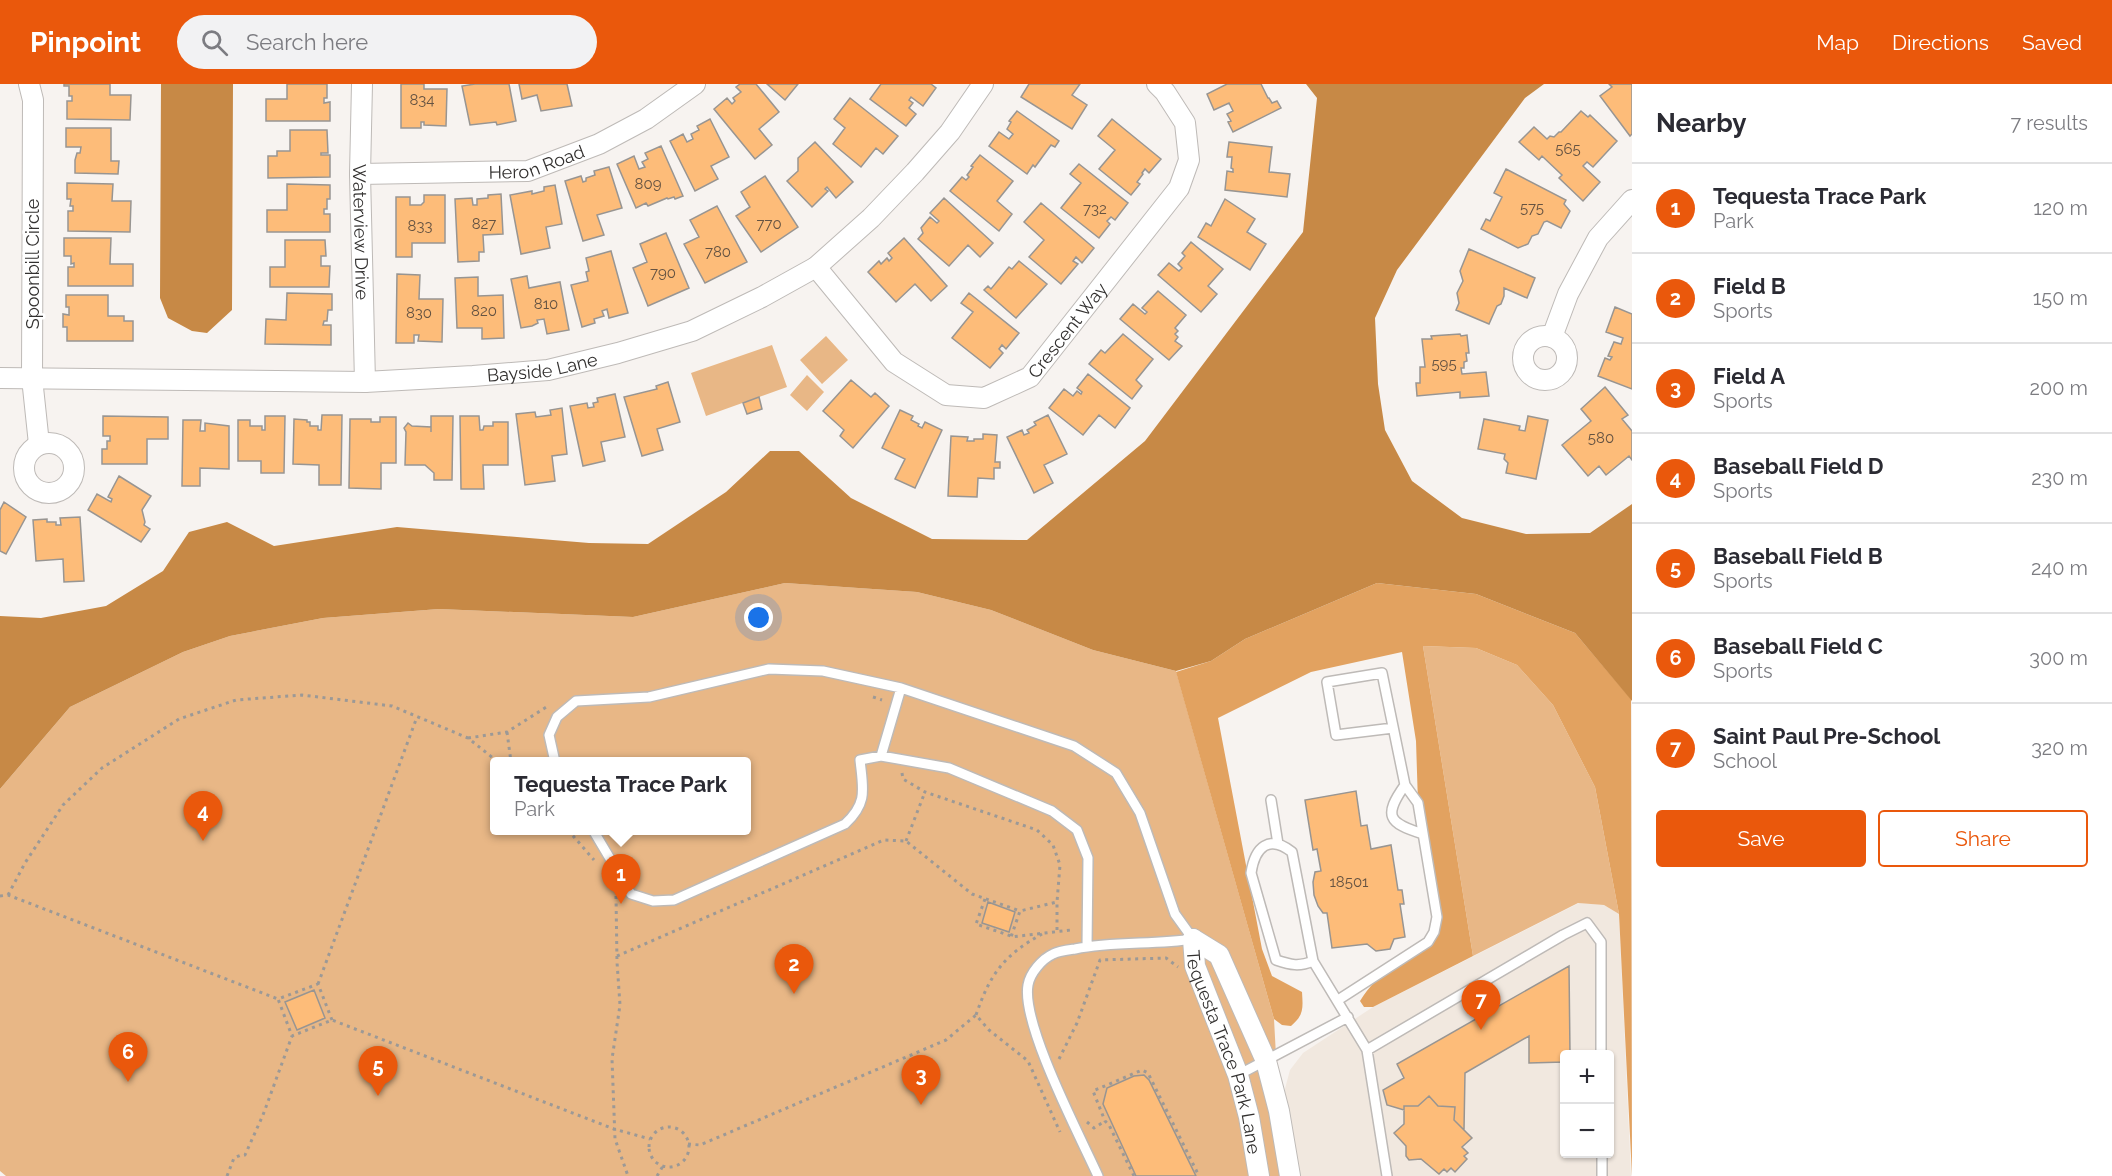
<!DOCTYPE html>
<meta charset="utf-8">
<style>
body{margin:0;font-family:Raleway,sans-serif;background:#f2f2f3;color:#2b2b33}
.controls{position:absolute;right:18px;bottom:18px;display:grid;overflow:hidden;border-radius:6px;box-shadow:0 2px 4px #0004}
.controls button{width:54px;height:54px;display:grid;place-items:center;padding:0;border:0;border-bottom:2px solid #e1e1e2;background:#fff;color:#2b2b33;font:30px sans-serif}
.you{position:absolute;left:759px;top:534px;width:21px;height:21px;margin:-15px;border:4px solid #fff;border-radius:50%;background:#1a73e8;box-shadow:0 0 0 9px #1a73e833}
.badge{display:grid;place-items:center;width:39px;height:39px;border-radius:50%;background:#ea580c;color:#fff;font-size:20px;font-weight:700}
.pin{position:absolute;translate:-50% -50px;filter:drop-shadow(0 2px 3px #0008)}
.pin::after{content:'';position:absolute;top:32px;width:21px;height:18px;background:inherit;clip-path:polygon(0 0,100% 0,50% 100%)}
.popup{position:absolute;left:490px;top:673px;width:261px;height:78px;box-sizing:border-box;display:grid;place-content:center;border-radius:6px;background:#fff;filter:drop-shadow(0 2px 4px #0005);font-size:20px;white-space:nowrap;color:#7c7c81}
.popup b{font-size:22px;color:#2b2b33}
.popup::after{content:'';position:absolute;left:50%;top:100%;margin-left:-12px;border:12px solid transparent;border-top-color:#fff}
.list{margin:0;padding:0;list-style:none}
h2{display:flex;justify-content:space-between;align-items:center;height:78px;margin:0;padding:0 24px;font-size:26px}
h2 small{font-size:20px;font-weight:400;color:#7c7c81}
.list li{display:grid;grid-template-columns:39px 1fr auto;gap:18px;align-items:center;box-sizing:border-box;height:90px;padding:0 24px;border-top:2px solid #e1e1e2}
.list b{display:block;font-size:22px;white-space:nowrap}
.list p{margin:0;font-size:20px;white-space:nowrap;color:#7c7c81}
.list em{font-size:20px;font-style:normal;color:#7c7c81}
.actions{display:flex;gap:12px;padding:18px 24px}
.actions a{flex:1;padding:14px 0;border:2px solid #ea580c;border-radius:6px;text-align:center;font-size:21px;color:#ea580c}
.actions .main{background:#ea580c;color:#fff}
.icon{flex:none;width:33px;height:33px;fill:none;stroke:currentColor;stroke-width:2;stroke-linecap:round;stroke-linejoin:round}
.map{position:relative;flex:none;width:1632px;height:1092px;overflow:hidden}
header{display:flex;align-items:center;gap:36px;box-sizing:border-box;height:84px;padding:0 30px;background:#ea580c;color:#fff}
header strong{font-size:28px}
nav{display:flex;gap:33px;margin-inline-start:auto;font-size:21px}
.search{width:420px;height:54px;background:#f2f2f3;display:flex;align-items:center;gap:15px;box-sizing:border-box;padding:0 21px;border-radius:33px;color:#7c7c81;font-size:22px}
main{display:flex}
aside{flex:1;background:#fff}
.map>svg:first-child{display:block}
.built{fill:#f1e8df;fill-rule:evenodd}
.green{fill:#e8b786;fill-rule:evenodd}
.forest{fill:#e2a260}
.water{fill:#c78946}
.building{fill:#fdbc79;stroke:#989592;stroke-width:1.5}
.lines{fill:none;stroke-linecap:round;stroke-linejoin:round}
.lane-casing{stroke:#bebab7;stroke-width:12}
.street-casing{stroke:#bebab7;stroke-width:22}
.path{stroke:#9c9996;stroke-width:3;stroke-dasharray:3 4.5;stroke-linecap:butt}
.lane{stroke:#fff;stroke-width:9}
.street{stroke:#fff;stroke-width:20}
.labels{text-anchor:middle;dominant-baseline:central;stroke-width:5;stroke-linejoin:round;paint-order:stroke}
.number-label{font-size:15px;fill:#655342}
.street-label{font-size:18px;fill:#32302f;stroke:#fff}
</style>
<header>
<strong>Pinpoint</strong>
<div class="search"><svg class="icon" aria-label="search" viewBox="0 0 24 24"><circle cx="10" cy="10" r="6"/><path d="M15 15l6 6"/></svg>Search here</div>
<nav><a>Map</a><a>Directions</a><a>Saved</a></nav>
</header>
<main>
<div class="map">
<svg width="1632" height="1092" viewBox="0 0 1632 1092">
<rect width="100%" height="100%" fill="#f7f3f0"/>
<path class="built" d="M1579,819l25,2 15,9 12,262h-341l-11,-65 11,-41 13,-17 70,-46zM1564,970h46v100h-46z"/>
<path class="green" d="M826,252l22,24 -26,24 -22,-24z
M772,261l15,42 -81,29 -15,-43z
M807,291l17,17 -17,19 -17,-16z
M785,499l132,9 74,18 102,40 83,21 98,348 5,92 11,65h-1284l-6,-5v-382l70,-82 113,-55 47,-16 93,-18 116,-9 194,8zM495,678h252v68h-252z
M1423,562l53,2 41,17 36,40 42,82 24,127 -15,-9 -26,-2 -105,53z"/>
<path class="forest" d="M1377,499l99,11 99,39 56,66 1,477 -13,-262 -24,-127 -42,-82 -36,-40 -41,-17 -53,-2 50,310 -100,51h-9l-4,-6c18,-29 48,-48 74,-69l-16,-129 -2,-62 -14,-89 -91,20 -93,46 44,231 10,27 30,16c1,16 2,23 -11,34l-9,-1 -8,-6 -98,-347 35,-11 34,-22z"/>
<path class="water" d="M161,0h72l-1,226 -25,23 -15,-2 -24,-13 -8,-20z
M1306,0h238l-19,14 -128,172 -22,48 3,66 7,46 27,51 50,37 64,16 64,-1 42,-29v197l-57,-68 -99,-39 -99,-11 -132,56 -34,22 -35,10 -83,-21 -102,-40 -74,-18 -132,-9 -152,34 -194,-8 -116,9 -93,18 -47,16 -113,55 -70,82v-173l41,2 65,-12 57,-35 26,-39 38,-10 47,24 123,-19 192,16 59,1 78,-52 44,-41h29l52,47 81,41 95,1 118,-99 158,-209 14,-134z"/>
<path class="building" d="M64,0h46v11h21l-1,25 -63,-1v-18h5v-5h-3v-10h-5z
M287,0h40v14h-3v5l6,-1v19h-64v-22h21z
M401,0h23v5h23l-1,37 -22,-1v-3h-3v6h-20z
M475,0h34l7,37 -19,4 -1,-3 -26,3 -8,-39z
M519,0h48l5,22 -31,5 -4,-16 -15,4z
M740,0h16l23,28 -20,17 13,16 -17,14 -41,-50 13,-11 5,6 3,-3 -2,-3 8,-6 -5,-5z
M767,0h31l-13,16z
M881,0h50l5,4 -13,18 -12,-9 -2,3 4,3 -4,5 7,6 -10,12 -36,-27z
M1029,0h51l-8,11 15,10 -15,24 -51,-32z
M1227,0h34l7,14h1l3,5 5,-2 4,7 -48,24 -5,-10 3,-1 -4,-7 6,-3 -4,-8 -15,7 -7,-16z
M1609,0h23v50l-2,2 -30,-40 12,-9z
M850,14l48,38 -15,18 -7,-6 -15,19 -28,-23 12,-16 -11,-9z
M1017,27l42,30 -4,6 -4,-2 -16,22 -2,-2 -6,9 -38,-28 10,-14 10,7 4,-5 -6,-5 4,-7 -2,-1z
M1581,27l7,6 2,-2 27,26 -24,26 -6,-5 -4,4 17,16 -17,19 -24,-23 3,-3 -20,-19 -3,4 -20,-18 15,-15 13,12 3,-3 4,1 5,-5h2z
M710,35l19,38 -18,9 7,13 -23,12 -25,-50 13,-7 4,8 6,-3 -2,-5 8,-4 -2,-4z
M1112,35l49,40 -12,14 -4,-4 -3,4 1,1 -6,8 3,2 -9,11 -32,-26 16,-19 -17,-14z
M66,44h45v33h8l-1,13 -43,-1v-13l2,-7h3l1,-6h-15z
M290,46h37l1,23h-7v2h9v22l-62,1v-22h9v-5h13z
M815,58l38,40 -17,16 -9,-11 -2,2 3,2 -16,16 -25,-26 11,-10v-13z
M1229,58l43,5 -3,25 21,2 -3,23 -62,-7 2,-19 6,1v-3l-2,-1 1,-11h-5z
M661,62l22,50 -8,3 -1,-2 -6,2 -1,-1 -19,8 -2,-3 -10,5 -19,-44 17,-8 5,13 6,-2 -3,-5 6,-3 -3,-6z
M980,71l33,26 -16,20 15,13 -13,17 -49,-40 12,-14 4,3 3,-3 -2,-2 6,-8 -2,-1z
M1079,80l49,39 -13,17 -4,-3 -4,4 3,3 -11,14 -38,-30 20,-25 -11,-9z
M609,83l13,41 -25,7 7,20 -21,6 -18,-60 16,-5 2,6 3,-1v-3l9,-3 -1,-4z
M1506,85l60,31 -2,4 6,7 -9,17 -14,-7 -3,1 -6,12 -6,2 -4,8 -10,4 -37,-19 5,-10 4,2 12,-24 -8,-4z
M765,92l33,51 -37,25 -25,-36 14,-9 -9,-15z
M67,99l46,1 -1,17h19l-1,31 -62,-1v-20h5v-5h-3l1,-7h-4z
M287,100l43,1v14h-3v10h-3v5h6v18h-63v-22h20z
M555,101l7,39 -16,3 4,21 -29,6 -11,-59 22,-4v3l12,-3v-4z
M501,110l2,40 -20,1 1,17h-5v9l-21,1 -3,-63 17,-1 1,7h4v-6l11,-1v-3z
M424,111h21v48h-33v14h-16v-60h14v8h11l3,-3z
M944,114l49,45 -13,14 -12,-12 -19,21 -31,-27 5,-6 -2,-5 9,-11 7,6 2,-2 -9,-8z
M1225,115l30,20 -8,13 19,12 -16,26 -52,-33 8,-14 5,3z
M1041,119l53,45 -12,15 -6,-6 -3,4 5,3 -17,20 -32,-27 15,-17 -20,-18z
M717,122l30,56 -42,21 -21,-39 15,-7 -9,-17z
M666,149l23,55 -41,18 -15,-38 14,-6 -7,-18z
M64,154h47l-1,26h23v22h-65v-19h6v-4l-3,1v-8h-7z
M904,154l43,48 -16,15 -16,-17 -19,18 -28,-30 11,-11 2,3 6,-6 2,3 3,-3 -4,-5z
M285,156h40l1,16h-5v10h9l-1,21h-59v-20h15z
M1191,158l32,27 -15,17 9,8 -16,18 -43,-37 11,-12 10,8 3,-3 -4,-4 7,-8 -3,-3z
M1469,165l66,29 -8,20 -23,-10v8l-3,8 -4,2 -8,18 -33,-14 3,-7 -2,-10 6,-12 -3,-10z
M611,167l17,62 -19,5 -2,-9 -5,2 2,5 -10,3 1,4 -13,4 -11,-42 17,-4 -2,-9 3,-1 -3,-13z
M1019,177l28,23 -31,34 -32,-28 4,-4 3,3 18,-22 3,2z
M397,190l23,1 -1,24h24l-1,43 -24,-1 1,-6h-5v8h-18z
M527,192l2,12 31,-6 9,48 -22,4 -3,-15 -7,1 1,3 -6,3 -11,2 -10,-49z
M478,193v19l25,-1 1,43 -22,1v-11h-25l-2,-50z
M1158,207l28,24 -11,13 3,3 -3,3 3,3 -3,4 7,5 -13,14 -49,-41 13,-15 12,10 2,-2 -5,-4z
M287,209l45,1v16h-4l-1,11h-3l-1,4h8v20l-66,-1 1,-25 20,1z
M969,209l50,40 -13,16 -4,-4 -3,4 4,4 -13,15 -38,-30 21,-26 -12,-9z
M66,211h42v21h16v5h9v20h-66v-14h-4v-13l6,1v-8h-3z
M1615,223l17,7v75l-34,-13 7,-18 5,2 2,-3 -4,-1 6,-14 7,2 2,-6 -17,-6z
M1123,250l30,25 -17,21 6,6 -10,13 -43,-35 12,-14 4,3z
M1460,250l1,2 6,-1 2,18h-3l1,8 -3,1v6h-3l1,6 24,-2 3,24 -29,2v-6l-43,4 -1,-13h4v-16h5l-3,-28h10l-1,-3z
M1088,290l42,34 -15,20 -16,-13 -16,20 -34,-27 15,-19 9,7 4,-5 4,3 1,-2 -5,-4z
M851,296l20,17 4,-4 14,13 -36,42 -13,-12 4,-6 -21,-19z
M668,298l12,40 -23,7 6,21 -21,6 -18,-59 33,-8 -1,-3z
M1605,303l23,28 -6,4 10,12v29l-3,-4 -23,19 -7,-9 -11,10 -26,-31 29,-24 -10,-12z
M615,310l10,43 -24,5 4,19 -22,5 -13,-60 17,-3 1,5 6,-1 -1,-4 5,-1 -1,-4z
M759,313l3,12 -15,5 -4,-11z
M562,324l5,46 -15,2 3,25 -30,4 -9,-71 19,-2 1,5 15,-2 -1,-5z
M900,326l13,6 -2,4 8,4 -1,2 4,2 3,-6 17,8 -27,58 -20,-9 10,-20 -23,-11z
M322,331h20l-1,70h-22v-20l-26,-1 1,-45 13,1v2h3v4h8v4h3z
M1048,331l19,39 -23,11 9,18 -19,10 -27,-56 15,-7 2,5 5,-2 -2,-3 9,-5 -2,-3z
M103,332l65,1v22h-21v25h-45v-15h5v-8h3v-5h-7z
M265,332h20l-1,57h-23v-12h-23v-41h12v6h12v4h3z
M431,332h22l-1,64h-18v-7l-9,-8h-20l1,-33 -2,-4 4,-5 4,3 19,1v5z
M460,332h19l1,14h3l1,-4h9v-4h15v43h-25l1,24h-23z
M1528,332l20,4 -12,59 -30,-6 2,-10 -4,-4 1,-5 -27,-5 6,-30 36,7 -1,4 6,1z
M380,333h16v46h-15v26l-32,-1 1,-69h21v3h9z
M183,336h18l-1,11h5v-8l24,3v43l-29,-1v18h-18z
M983,350l14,1 -2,27h5v6h-6v11l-16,-1 -1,19 -29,-1 3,-60 17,1 -1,4h7v-2h9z
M119,392l32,20 -9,14 3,12 -1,3 6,4 -9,13 -53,-32 9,-16 14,8 1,-3 -4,-2z
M4,418l22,15 -20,37 -6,-3v-41z
M80,433l4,64 -20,1 -1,-23 -27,2 -3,-41 14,-1v3h9v3h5l-1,-7z
M1356,707l5,35 6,-1 4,24 20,-4 7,45h4l2,14h-4l5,33 -11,2 -4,10 -14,2 -9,-7 -35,4 -5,-35h-4l-5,-7 -4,-11 -1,-13 2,-10 6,-1 -4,-22 -4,1 -8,-50z
M988,818l27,10 -6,20 -27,-9z
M1569,882l1,88h-6v8l-35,1v-27l-64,37 -1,57 -10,-10 1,-13 -17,-1 -9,-10 -11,10h-14v4l-17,-5 -4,-15 21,-12 -7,-14z
M314,906l11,28 -28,12 -12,-28z
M1144,991l5,5 47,96h-60l-33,-72 4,-16 27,-12z
M1429,1012l9,10 17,1 -1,13 18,18 -10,9 6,6 -4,3 3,3 -12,13 -4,-4 -4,4 -3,-3 -5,5 -18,-15 -12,1 -3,-4v-10l-12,-13 10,-9v-18h14z"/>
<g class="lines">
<g class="lane-casing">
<path id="lane" d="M881,672l20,-68
M555,678l-6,-27 8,-18 19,-16 73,-4 120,-28 54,2 78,17 173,58 42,27 24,40 35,101 18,25c-39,6 -79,2 -118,10 -7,1 -16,2 -22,5 -11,5 -23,19 -25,31 -7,39 52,151 70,191
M1405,701c-22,31 -17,38 18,49
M1271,716l7,44
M593,746l38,64 22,7 21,-1 171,-76c23,-21 18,-35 15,-64l21,-4 68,12 103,43 25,19 11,28 -1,89
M1313,877c-14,6 -22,4 -37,-1l-25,-87c4,-26 18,-39 41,-21l21,109 54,89 20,126
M1338,916l90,-58 6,-10 3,-15 -19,-114 -13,-18 -23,-112 -55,9 9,53 57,-7
M1367,966l196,-115 24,-12 14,19v112
M1238,991l110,-58
M1602,1070v22"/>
</g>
<g class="street-casing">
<g id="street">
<path d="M29,0l4,16 -1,278 7,66"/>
<path id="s1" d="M362,0l-2,90 5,208"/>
<path id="s2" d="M360,90l168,-3 71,-27 47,-25 49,-35"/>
<path id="s3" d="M816,183l78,95 52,33 38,3 46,-21 149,-189 10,-28 -4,-37 -20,-31 -8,-8"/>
<circle cx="1545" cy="274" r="22"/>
<path d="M1552,253l16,-43 30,-56 34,-38"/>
<path id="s4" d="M0,294l365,4 108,-6 75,-6 70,-17 74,-22 70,-34 54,-30 55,-49 44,-46 35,-40 33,-48"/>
<circle cx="49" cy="384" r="25"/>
<path d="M1193,855l26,16 47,106 13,50 11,65"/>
<path id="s5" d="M1193,855l2,27 43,109 11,42 10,59"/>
</g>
</g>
<path class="path" d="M873,613l9,3
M507,648l4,30
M468,654l39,-6 41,-26
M902,689l1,6 22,13 112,38 16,15 7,20 -3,37 -37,9
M568,746l26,30
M906,757l19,-49
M8,811l17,-32 38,-58 39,-37 77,-49 57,-19 66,-5 90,11 76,32 30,24
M0,812l8,-1 270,104
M616,812l1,66 3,43 -8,54 3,80 13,37
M985,815l-9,25 35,12
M1057,846v-28
M617,872l267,-116 22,1 66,53 48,17 -9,26 60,-7
M318,900l99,-267
M976,931c14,-41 28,-60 66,-81
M332,936l-14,-36 -40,15 14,37 40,-16 282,109 36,10
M1059,975l18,-36 23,-63 66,-2 12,9
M1087,1038l7,6 11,-7
M649 1063a20 20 0 1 1 40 0a20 20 0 1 1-40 0Z
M688,1060l12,1 246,-105 30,-25 13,15 39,31 32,71
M227,1092l7,-18 7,-3h4l18,-40 29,-79
M657,1092l6,-10
M1134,1092l-25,-51 -4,-4 -12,-30 49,-21 6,3 51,103"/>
<use href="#lane" class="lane"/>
<use href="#street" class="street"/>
</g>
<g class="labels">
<g class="number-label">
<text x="422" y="16">834</text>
<text x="1568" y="65">565</text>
<text x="648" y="100">809</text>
<text x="1532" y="124">575</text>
<text x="1095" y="125">732</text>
<text x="484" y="140">827</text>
<text x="769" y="140">770</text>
<text x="420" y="142">833</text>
<text x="718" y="168">780</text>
<text x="663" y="189">790</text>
<text x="546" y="220">810</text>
<text x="484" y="227">820</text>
<text x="419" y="229">830</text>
<text x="1444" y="280">595</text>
<text x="1601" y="354">580</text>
<text x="1349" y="798">18501</text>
</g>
<g class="street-label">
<text stroke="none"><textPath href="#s2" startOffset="178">Heron Road</textPath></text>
<text stroke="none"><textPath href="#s1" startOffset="148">Waterview Drive</textPath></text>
<text transform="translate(32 180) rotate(-90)">Spoonbill Circle</text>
<text stroke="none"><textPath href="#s3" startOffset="333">Crescent Way</textPath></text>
<text stroke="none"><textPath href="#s4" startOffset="543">Bayside Lane</textPath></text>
<text stroke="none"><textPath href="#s5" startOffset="118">Tequesta Trace Park Lane</textPath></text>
</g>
</g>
</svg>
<div class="controls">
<button>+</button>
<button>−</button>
</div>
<div class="you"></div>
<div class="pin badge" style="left:621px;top:820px">1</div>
<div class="popup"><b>Tequesta Trace Park</b>Park</div>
<div class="pin badge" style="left:794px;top:910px">2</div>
<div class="pin badge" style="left:921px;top:1021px">3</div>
<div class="pin badge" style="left:203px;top:757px">4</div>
<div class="pin badge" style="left:378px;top:1012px">5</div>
<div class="pin badge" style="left:128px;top:998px">6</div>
<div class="pin badge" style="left:1481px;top:946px">7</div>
</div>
<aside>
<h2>Nearby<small>7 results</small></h2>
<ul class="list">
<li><span class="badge">1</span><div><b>Tequesta Trace Park</b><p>Park</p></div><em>120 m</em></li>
<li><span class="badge">2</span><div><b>Field B</b><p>Sports</p></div><em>150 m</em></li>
<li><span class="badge">3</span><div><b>Field A</b><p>Sports</p></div><em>200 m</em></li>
<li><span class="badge">4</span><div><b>Baseball Field D</b><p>Sports</p></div><em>230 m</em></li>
<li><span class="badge">5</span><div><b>Baseball Field B</b><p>Sports</p></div><em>240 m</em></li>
<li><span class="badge">6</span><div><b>Baseball Field C</b><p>Sports</p></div><em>300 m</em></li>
<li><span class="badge">7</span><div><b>Saint Paul Pre-School</b><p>School</p></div><em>320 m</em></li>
</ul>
<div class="actions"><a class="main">Save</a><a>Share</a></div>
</aside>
</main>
